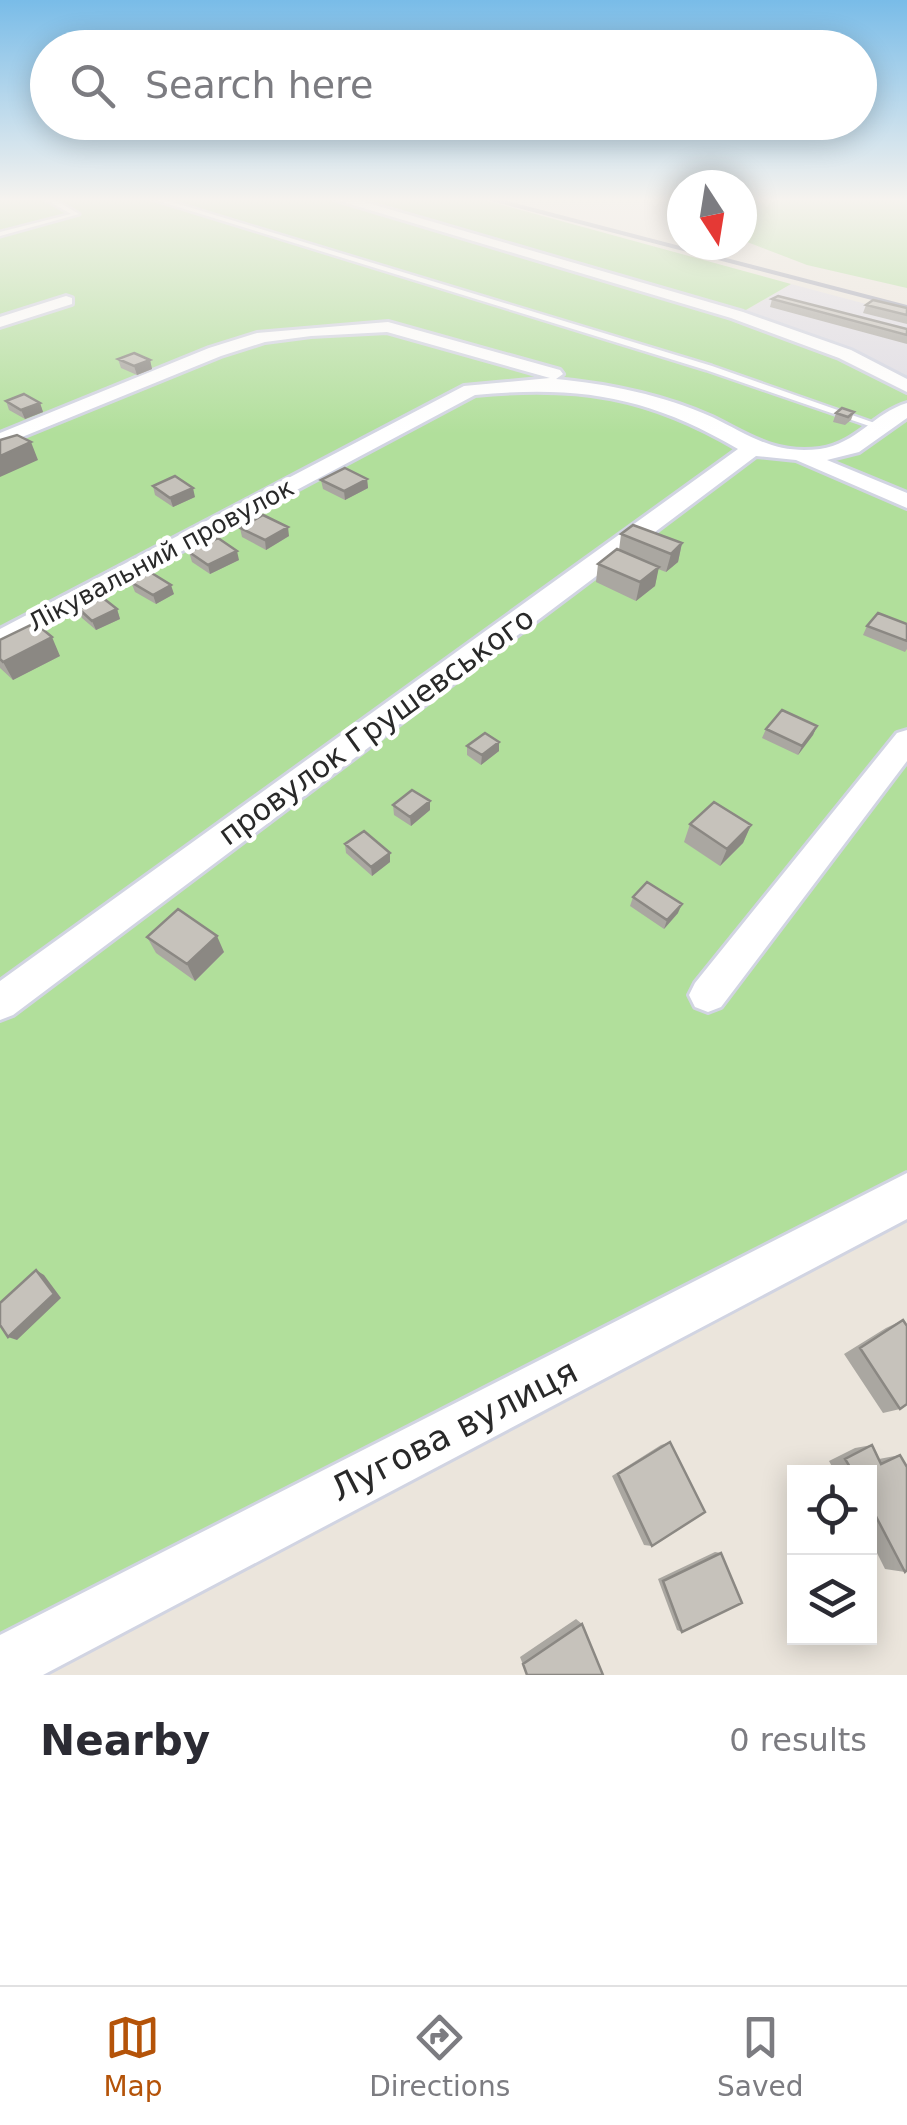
<!DOCTYPE html>
<meta charset="utf-8">
<style>
body{margin:0;font-family:"DejaVu Sans",sans-serif;background:#f7f7f7;color:#2b2b33}
.controls{position:absolute;right:30px;bottom:30px;display:grid;overflow:hidden;border-radius:0px;box-shadow:0 5px 25px #0003}
.controls button{width:90px;height:90px;display:grid;place-items:center;padding:0;border:0;border-bottom:2px solid #e1e1e2;background:#fff;color:#2b2b33;font:50px sans-serif}
.compass{position:absolute;left:667px;top:170px;width:90px;height:90px;border-radius:50%;background:#fff;box-shadow:0 5px 25px #0003;rotate:168deg}
.list{margin:0;padding:0;list-style:none}
h2{display:flex;justify-content:space-between;align-items:center;height:130px;margin:0;padding:0 40px;font-size:42px}
h2 small{font-size:32px;font-weight:400;color:#7c7c81}
.icon{flex:none;width:55px;height:55px;fill:none;stroke:currentColor;stroke-width:2;stroke-linecap:round;stroke-linejoin:round}
.map{position:relative;flex:none;width:907px;height:1675px;overflow:hidden}
.search{position:absolute;background:#fff;box-shadow:0 5px 25px #0003;left:30px;right:30px;top:30px;height:110px;display:flex;align-items:center;gap:25px;box-sizing:border-box;padding:0 35px;border-radius:55px;color:#7c7c81;font-size:38px}
.sheet{height:310px;background:#fff}
nav{display:flex;justify-content:space-around;align-items:center;box-sizing:border-box;height:140px;border-top:2px solid #e1e1e2;background:#fff;font-size:28px;color:#7c7c81}
nav a{display:grid;justify-items:center;gap:5px}
nav .on{color:#b45309}
.map>svg:first-child{display:block}
.industrial{fill:#dfdce4}
.green{fill:#b1df9b}
.lines{fill:none;stroke-linecap:round;stroke-linejoin:round}
.lane-casing{stroke:#d1d4e2;stroke-width:5}
.street-casing{stroke:#d1d4e2;stroke-width:6}
.lane{fill:#fff;fill-rule:evenodd}
.street{fill:#fff;fill-rule:evenodd}
.rail{stroke:#9fa2b3;stroke-width:4}
.wall{fill:#aaa7a1}
.shaded-wall{fill:#8b8883}
.building{fill:#c6c2bb;stroke:#8b8883;stroke-width:2.5}
.labels{text-anchor:middle;dominant-baseline:central;stroke-width:9;stroke-linejoin:round;paint-order:stroke}
.far-street-label{font-size:25px;fill:#292929;stroke:#fff}
.street-label{font-size:30px;fill:#292929;stroke:#fff}
.near-street-label{font-size:35px;fill:#292929;stroke:#fff}
</style>
<div class="map">
<svg width="907" height="1675" viewBox="0 0 907 1675">
<rect width="100%" height="100%" fill="#ebe5dc"/>
<path class="industrial" d="M791,284l116,31v71l-170,-71z"/>
<path class="green" d="M0,199h481l310,85 -52,30 168,72v809l-907,471z
M742,199h165v89l-100,-23 -65,-25z"/>
<g class="lines">
<g class="lane-casing">
<path id="lane" d="M45,199h8l26,15 -79,22v-4l71,-18z
M152,199h10l550,167 174,61 -8,2 -172,-59z"/>
</g>
<g class="street-casing">
<path id="street" d="M333,199h21l389,113 108,38 56,29v13l-68,-34 -108,-40z
M66,296l6,2v6l-72,23v-10z
M388,322l172,48 3,4 -7,5c53,5 107,16 156,38 37,18 63,38 108,32 36,-5 54,-36 87,-46v15l-48,34 -32,8 80,33v15l-111,-48 -40,-4 -743,559 -13,5v-39l738,-532c-90,-53 -160,-64 -263,-54l-475,253v-19l464,-243 86,-8 -163,-46 -76,4 -46,6 -44,14 -221,90v-13l209,-85 48,-15z
M907,730v31l-186,246 -13,5 -13,-5 -6,-12 6,-12 202,-250z
M907,1173v46l-864,456h-43v-40z"/>
</g>
<use href="#lane" class="lane"/>
<use href="#street" class="street"/>
<path class="rail" d="M491,199l416,108"/>
</g>
<path class="wall" d="M772,299l135,30v15l-137,-37z
M866,305l41,3v16l-44,-11z
M118,359l32,1 2,9 -15,6 -16,-7z
M6,401l34,2 3,9 -18,7 -16,-9z
M854,412l-3,8 -6,5 -12,-3 3,-9z
M367,479l1,9 -23,12 -22,-11 -2,-9z
M153,486l42,11 -22,10 -18,-12z
M240,528l49,8 -23,14 -24,-13z
M621,534l61,9 -4,19 -12,10 -8,-3 -3,17 -19,15 -40,-19 2,-18 21,-14z
M189,552l50,8 -29,14 -18,-12z
M131,582l43,12 -18,10 -21,-12z
M79,609h38l3,10 -24,11 -14,-12z
M907,624v25l-2,3 -42,-17 4,-9z
M0,640l60,16 -47,24 -13,-12z
M817,726l-4,9 -15,20 -36,-17 4,-9z
M499,742v9l-18,14 -14,-10v-9z
M393,805l37,5 -19,16 -17,-11z
M690,824l61,1 -8,18 -23,23 -36,-24z
M345,844l45,18 -18,14 -26,-23z
M633,897l45,16 -14,16 -34,-23z
M147,937l77,15 -29,29 -39,-28z
M903,1320l-3,89 -17,4 -39,-59 42,-26z
M670,1442l-18,104 -8,-1 -32,-69 49,-31z
M872,1445l7,14 21,-4 5,117 -20,-3 -15,-30v-67h-35l-6,-11 26,-13z
M715,1552l6,1 -39,79 -5,-2 -19,-51z
M576,1619l6,5 -55,51 -7,-18z"/>
<path class="shaded-wall" d="M150,360l2,9 -15,6 -3,-9z
M40,403l3,9 -18,7 -4,-9z
M31,442l7,18 -38,17v-21z
M367,479l1,9 -23,12 -1,-9z
M193,488l2,9 -22,10 -3,-9z
M288,527l1,9 -23,14 -1,-10z
M682,543l-4,19 -12,10 5,-18z
M237,551l2,9 -29,14 -2,-9z
M659,567l-4,19 -19,15 4,-19z
M171,585l3,9 -18,10 -3,-9z
M117,609l3,10 -24,11 -4,-9z
M52,637l8,19 -47,24 -10,-18z
M817,726l-4,9 -15,20 4,-9z
M499,742v9l-18,14 1,-10z
M430,801v9l-19,16 -1,-9z
M751,825l-8,18 -23,23 7,-17z
M390,853v9l-18,14 -1,-9z
M682,904l-4,9 -14,16 3,-9z
M217,936l7,16 -29,29 -8,-17z
M36,1270l8,5 17,23 -44,42 -9,-3z"/>
<path class="building" d="M778,296l129,33v6l-135,-36z
M873,300l34,8v7l-41,-10z
M134,353l16,7 -16,6 -16,-7z
M24,394l16,9 -19,7 -15,-9z
M842,408l12,4 -6,5 -12,-4z
M17,435l14,7 -31,14v-16z
M345,468l22,11 -23,12 -23,-11z
M175,476l18,12 -23,10 -17,-12z
M263,515l25,12 -23,13 -25,-12z
M633,525l49,18 -11,11 -50,-20z
M218,538l19,13 -29,14 -19,-13z
M617,549l42,18 -19,15 -42,-18z
M150,572l21,13 -18,10 -22,-13z
M103,598l14,11 -25,12 -13,-12z
M878,613l29,11v17l-40,-15z
M35,623l17,14 -49,25 -3,-3v-19z
M782,710l35,16 -15,20 -36,-17z
M485,733l14,9 -17,13 -15,-9z
M412,790l18,11 -20,16 -17,-12z
M714,802l37,23 -24,24 -37,-25z
M364,831l26,22 -19,14 -26,-23z
M647,882l35,22 -15,16 -34,-23z
M178,909l39,27 -30,28 -40,-27z
M36,1270l18,24 -46,43 -8,-12v-22z
M903,1320l4,6v78l-7,5 -40,-61z
M670,1442l35,70 -53,34 -34,-72z
M872,1445l9,19 19,-9 7,12v103l-2,2 -35,-67v-33h-17l-8,-13z
M721,1553l21,50 -60,29 -19,-51z
M582,1624l21,51h-76l-4,-11z"/>
<linearGradient id="sky" x2="0" y2="1"><stop stop-color="#79bce8"/><stop offset="0.46" stop-color="#f6f3ef"/><stop offset="1" stop-color="#f6f3ef" stop-opacity="0"/></linearGradient>
<rect width="907" height="434" fill="url(#sky)"/>
<g class="labels">
<g class="far-street-label">
<text transform="translate(161 555) rotate(-28)">Лікувальний провулок</text>
</g>
<g class="street-label">
<text transform="translate(376 726) rotate(-36)">провулок Грушевського</text>
</g>
<g class="near-street-label">
<text transform="translate(454 1430) rotate(-27)">Лугова вулиця</text>
</g>
</g>
</svg>
<div class="controls">
<button><svg class="icon" aria-label="locate" viewBox="0 0 24 24"><circle cx="12" cy="12" r="6"/><path d="M12 2v4M12 18v4M2 12h4M18 12h4"/></svg></button>
<button><svg class="icon" aria-label="layers" viewBox="0 0 24 24"><path d="M12 4l9 5-9 5-9-5zM3 14l9 5 9-5"/></svg></button>
</div>
<svg class="compass" viewBox="-18 -18 36 36"><path d="M0-13l5 13h-10z" fill="#e53935"/><path d="M0 13l5-13h-10z" fill="#7c7c81"/></svg>
<div class="search"><svg class="icon" aria-label="search" viewBox="0 0 24 24"><circle cx="10" cy="10" r="6"/><path d="M15 15l6 6"/></svg>Search here</div>
</div>
<section class="sheet">
<h2>Nearby<small>0 results</small></h2>
<ul class="list">
</ul>
</section>
<nav>
<a class="on"><svg class="icon" aria-label="map" viewBox="0 0 24 24"><path d="M3 6l6-2 6 2 6-2v14l-6 2-6-2-6 2zM9 4v14M15 6v14"/></svg>Map</a>
<a><svg class="icon" aria-label="directions" viewBox="0 0 24 24"><path d="M12 3l9 9-9 9-9-9zM9 14v-3h6M13 9l2 2-2 2"/></svg>Directions</a>
<a><svg class="icon" aria-label="saved" viewBox="0 0 24 24"><path d="M7 4h10v16l-5-4-5 4z"/></svg>Saved</a>
</nav>
